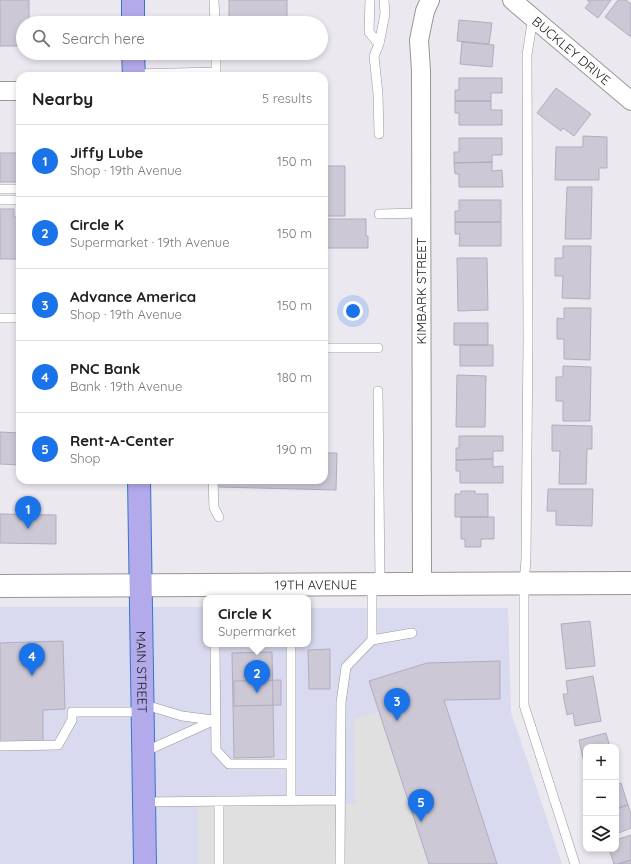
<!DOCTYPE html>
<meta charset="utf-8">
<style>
body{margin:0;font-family:Quicksand,sans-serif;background:#f6f6f6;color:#202124}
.controls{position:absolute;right:12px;bottom:12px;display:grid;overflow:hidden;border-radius:8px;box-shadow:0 2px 6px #0003}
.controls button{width:36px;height:36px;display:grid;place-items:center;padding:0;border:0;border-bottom:1px solid #e0e0e0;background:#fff;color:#202124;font:20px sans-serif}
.you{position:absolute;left:353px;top:311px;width:14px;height:14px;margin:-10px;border:3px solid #fff;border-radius:50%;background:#1a73e8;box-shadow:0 0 0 6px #1a73e833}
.badge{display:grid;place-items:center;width:26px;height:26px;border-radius:50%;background:#1a73e8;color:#fff;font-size:13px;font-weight:700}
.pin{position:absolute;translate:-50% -33px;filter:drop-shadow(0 1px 2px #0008)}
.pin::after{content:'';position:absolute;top:21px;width:14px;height:12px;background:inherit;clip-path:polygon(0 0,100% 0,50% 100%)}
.popup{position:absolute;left:203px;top:595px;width:108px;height:52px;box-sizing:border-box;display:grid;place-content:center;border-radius:8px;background:#fff;filter:drop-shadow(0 1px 3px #0005);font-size:13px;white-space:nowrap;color:#757577}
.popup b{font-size:15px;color:#202124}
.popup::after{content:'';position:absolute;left:50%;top:100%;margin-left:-8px;border:8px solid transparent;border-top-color:#fff}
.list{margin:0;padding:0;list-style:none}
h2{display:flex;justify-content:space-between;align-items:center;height:52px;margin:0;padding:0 16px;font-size:17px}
h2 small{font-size:13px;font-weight:400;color:#757577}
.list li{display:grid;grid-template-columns:26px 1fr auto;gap:12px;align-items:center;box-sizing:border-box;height:72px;padding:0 16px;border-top:1px solid #e0e0e0}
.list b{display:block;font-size:15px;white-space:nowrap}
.list p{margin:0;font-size:13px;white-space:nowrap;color:#757577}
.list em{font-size:13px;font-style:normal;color:#757577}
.icon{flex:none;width:22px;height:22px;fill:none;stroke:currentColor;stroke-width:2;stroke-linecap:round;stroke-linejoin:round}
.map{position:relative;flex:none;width:631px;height:864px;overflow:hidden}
.search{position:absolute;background:#fff;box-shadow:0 2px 6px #0003;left:16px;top:16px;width:312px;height:44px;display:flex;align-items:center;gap:10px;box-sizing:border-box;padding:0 14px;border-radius:22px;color:#757577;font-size:15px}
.panel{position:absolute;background:#fff;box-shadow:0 2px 6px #0003;left:16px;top:72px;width:312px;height:412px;border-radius:12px}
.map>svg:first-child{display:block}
.commercial{fill:#d9daef}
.parking{fill:#e0e0e0}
.building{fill:#cdc8d6;stroke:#b3abc0}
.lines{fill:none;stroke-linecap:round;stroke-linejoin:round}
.service-casing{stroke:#979797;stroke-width:10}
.minor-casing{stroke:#979797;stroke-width:20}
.tertiary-casing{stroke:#979797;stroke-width:24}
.trunk-casing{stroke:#3775cb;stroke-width:24}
.service{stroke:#fff;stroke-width:9}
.minor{stroke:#fff;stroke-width:18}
.tertiary{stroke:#fff;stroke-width:22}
.trunk{stroke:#b2aaea;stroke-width:22}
.labels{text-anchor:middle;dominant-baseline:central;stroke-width:3.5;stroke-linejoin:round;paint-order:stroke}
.street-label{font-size:13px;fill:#202020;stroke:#fff}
</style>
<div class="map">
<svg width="631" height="864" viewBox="0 0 631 864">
<rect width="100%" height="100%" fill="#ece8f0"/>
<path class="commercial" d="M0,607h206v37h102v-36h200l3,104 51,152h-562z"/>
<path class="parking" d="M380,711l49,153h-230l-1,-59 157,-1 -1,-85z"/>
<path class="building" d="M0,0h29v23h-6v23h-23z
M229,0h58v17h-32v6h-26z
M587,0h24l-13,18 -13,-10 5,-6z
M618,0h8l5,4v33l-26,-20z
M459,20l33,3 -3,21 -32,-3z
M462,42l32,3 -2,22 -32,-3z
M459,78h43v15h-11v8h-36v-11h4z
M556,88l35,26 -17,22 -11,-8 -2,3 -24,-18z
M455,101h36v9h11v15h-43v-12h-4z
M583,136l24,1v31h-8v12h-44l1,-33h27z
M459,138h43v17h-10v7l-38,1v-11h5z
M0,153h20v29h-20z
M492,162v9l10,-1 1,17h-44v-13h-4l-1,-11z
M324,166h21v50h-21z
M567,187h25l-1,52h-26z
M459,200h42v22h-46v-11h4z
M0,209h14v8h6v42h-20z
M324,219h42v17h2v12h-44z
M455,222h46v24h-42l1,-12h-5z
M563,246h28l-1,53 -28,-1 1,-22h-8v-18h8z
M457,258h30l1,52 -30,1z
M564,308h27l-1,52 -26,-1v-20h-7v-21l7,1z
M454,323h34v22h-34z
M460,345h33v21h-33z
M563,366l28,1 -1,54h-27v-20h-7v-24h7z
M457,375l29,1 -1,51h-29z
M552,425l40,1v23h-5l-1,35h-27l1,-33h-8z
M0,432l20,1v32l-20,-1z
M459,436h44v15h-10v8l-37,1v-12h3z
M324,453h13l-1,37 -117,-3v-7h105z
M493,459v8l10,-1v17h-43v-12h-4v-11z
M548,489h45l-1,37 -36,-1v-14h-9z
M461,491h14v3h13v23h-33v-23h6z
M0,514l56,1v29l-56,-1z
M461,517h33v22h-13v8h-16v-8h-4z
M590,621l5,45 -29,3 -5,-45z
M63,641l2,68 -22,1v33l-43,1v-101z
M330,649v40h-21l-1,-39z
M272,652l2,105 -40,1 -2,-105z
M500,661v38l-56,1 53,164h-68l-60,-183 58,-18z
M593,676l8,45 -26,5 -2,-13 -6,2 -4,-21h5l-2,-13z
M281,680v25l-47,1v-25z
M606,733l4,14h-24v25l-7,-32z
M621,783l7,22 -12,4v-24z
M628,805l3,9v14l-15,6v-25z
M631,835v25l-13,4h-4l-5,-15h7v-9z
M631,860v4h-13z"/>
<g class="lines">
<g class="service-casing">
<path id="service" d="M214,0l1,23
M370,0l-1,32 10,12
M533,17l-6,38 1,284 -2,220 -2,25v121l51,159
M216,53v23
M134,74l82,-2
M379,134l-1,-40 -4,-38 5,-12 6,-30 -1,-14
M0,189h20
M0,200h20
M379,214l42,-1
M0,318h20
M324,348h54
M378,391l2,193
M213,480l1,28 5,9
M372,584v56
M215,644l1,106 13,14h62
M291,644v156
M142,704l40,12 31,4
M0,746l58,-1 14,-25v-8h70
M144,752l71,-32
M219,801v63
M144,802l195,-2
M340,864l1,-161 5,-36 26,-27 40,-7"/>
</g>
<g class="minor-casing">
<g id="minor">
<path id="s1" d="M512,0l119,101"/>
<path d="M0,91h20"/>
<path d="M422,584l-1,-513 -2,-31 6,-29 5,-11"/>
</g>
</g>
<g class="tertiary-casing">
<g id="tertiary">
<path id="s2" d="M0,586l631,-3"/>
</g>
</g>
<g class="trunk-casing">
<g id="trunk">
<path d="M133,0v23"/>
<path d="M133,53l1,23"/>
<path id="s3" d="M139,480l6,384"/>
</g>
</g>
<use href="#service" class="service"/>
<use href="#minor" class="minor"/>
<use href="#tertiary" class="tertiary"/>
<use href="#trunk" class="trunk"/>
</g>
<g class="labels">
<g class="street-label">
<text stroke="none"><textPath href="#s1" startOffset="78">BUCKLEY DRIVE</textPath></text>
<text transform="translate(421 291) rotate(-90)">KIMBARK STREET</text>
<text stroke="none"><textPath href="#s2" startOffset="316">19TH AVENUE</textPath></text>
<text stroke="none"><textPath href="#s3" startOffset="192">MAIN STREET</textPath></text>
</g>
</g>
</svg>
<div class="controls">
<button>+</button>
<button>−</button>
<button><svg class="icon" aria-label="layers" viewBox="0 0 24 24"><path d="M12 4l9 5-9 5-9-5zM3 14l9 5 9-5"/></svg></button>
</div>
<div class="you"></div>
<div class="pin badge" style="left:28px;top:529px">1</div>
<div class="pin badge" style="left:257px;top:693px">2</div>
<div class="popup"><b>Circle K</b>Supermarket</div>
<div class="pin badge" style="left:397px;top:721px">3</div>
<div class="pin badge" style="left:32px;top:676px">4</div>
<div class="pin badge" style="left:421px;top:822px">5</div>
<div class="search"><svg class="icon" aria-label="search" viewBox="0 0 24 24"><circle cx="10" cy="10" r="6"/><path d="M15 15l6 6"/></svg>Search here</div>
<section class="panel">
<h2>Nearby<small>5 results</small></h2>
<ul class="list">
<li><span class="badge">1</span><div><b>Jiffy Lube</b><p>Shop · 19th Avenue</p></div><em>150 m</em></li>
<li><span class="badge">2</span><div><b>Circle K</b><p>Supermarket · 19th Avenue</p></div><em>150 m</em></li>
<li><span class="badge">3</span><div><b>Advance America</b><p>Shop · 19th Avenue</p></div><em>150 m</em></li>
<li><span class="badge">4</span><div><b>PNC Bank</b><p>Bank · 19th Avenue</p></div><em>180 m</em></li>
<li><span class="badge">5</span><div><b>Rent-A-Center</b><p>Shop</p></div><em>190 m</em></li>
</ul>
</section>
</div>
